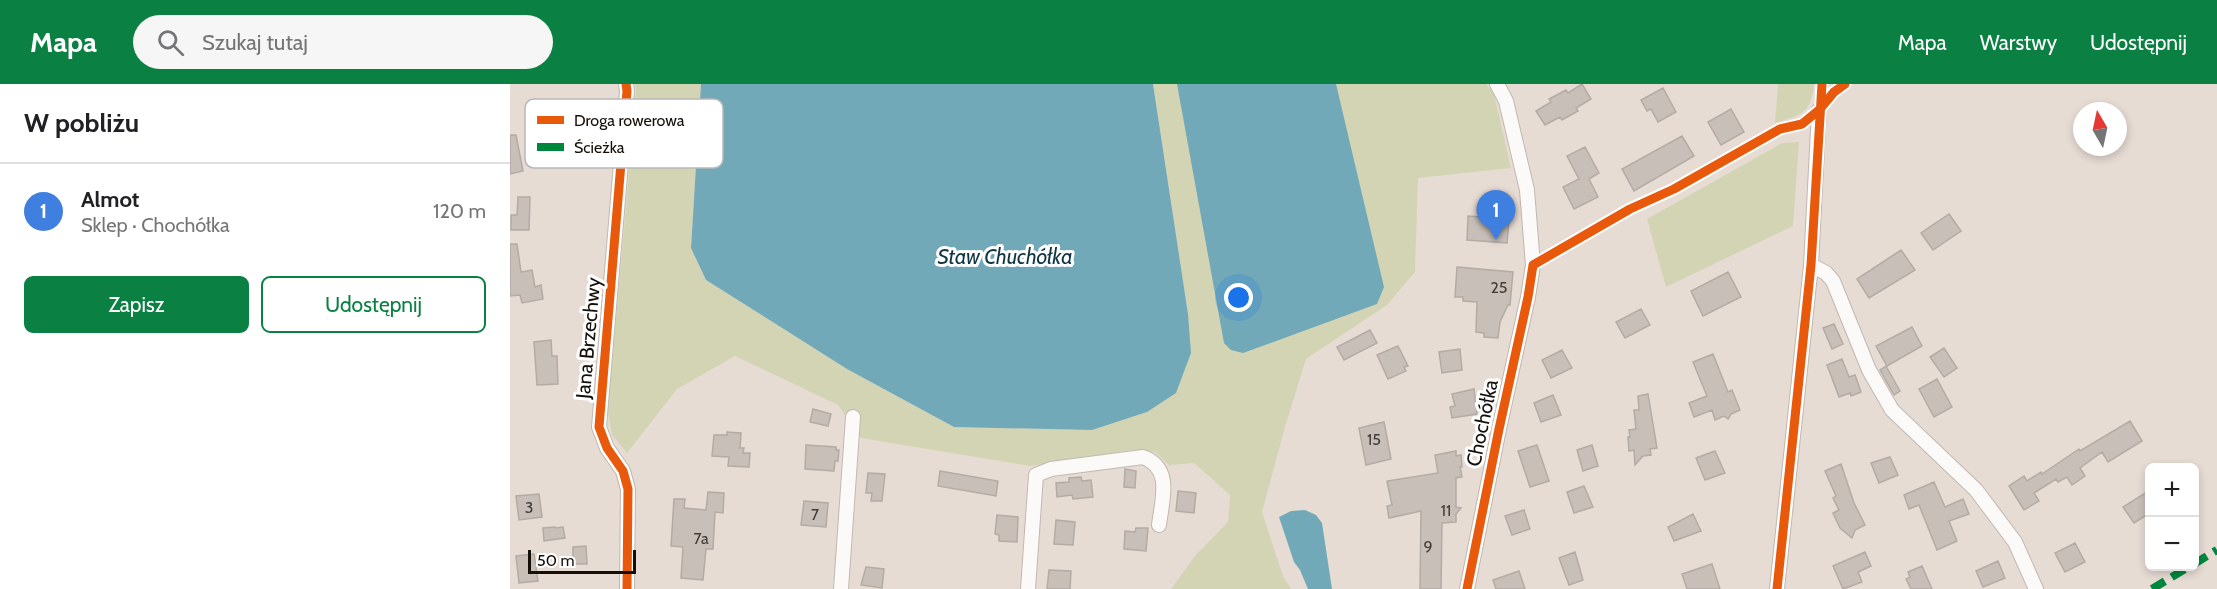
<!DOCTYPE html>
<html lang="pl">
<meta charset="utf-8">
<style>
body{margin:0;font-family:Cabin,sans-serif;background:#f6f6f6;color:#202124}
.controls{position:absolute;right:18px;bottom:18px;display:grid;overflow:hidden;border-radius:9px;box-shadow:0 3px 9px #0003}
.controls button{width:54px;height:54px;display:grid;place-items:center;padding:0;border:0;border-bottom:2px solid #e0e0e0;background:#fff;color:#202124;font:30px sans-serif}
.compass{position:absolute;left:1563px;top:18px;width:54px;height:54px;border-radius:50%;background:#fff;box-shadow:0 3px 9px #0003;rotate:351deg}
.scale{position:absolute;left:18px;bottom:15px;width:108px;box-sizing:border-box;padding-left:6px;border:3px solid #150f0a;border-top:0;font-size:16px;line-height:21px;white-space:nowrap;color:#150f0a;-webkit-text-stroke:4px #fff;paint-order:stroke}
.you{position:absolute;left:729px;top:214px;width:21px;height:21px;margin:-15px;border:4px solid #fff;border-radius:50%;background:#1a73e8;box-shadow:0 0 0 9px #1a73e833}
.badge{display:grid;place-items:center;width:39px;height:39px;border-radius:50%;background:#0b8043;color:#fff;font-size:20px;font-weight:700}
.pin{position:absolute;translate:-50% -50px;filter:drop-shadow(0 2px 3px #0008)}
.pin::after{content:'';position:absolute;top:32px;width:21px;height:18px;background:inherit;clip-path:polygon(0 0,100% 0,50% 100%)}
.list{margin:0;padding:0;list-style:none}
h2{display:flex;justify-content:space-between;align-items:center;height:78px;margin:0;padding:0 24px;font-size:26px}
h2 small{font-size:20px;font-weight:400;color:#757577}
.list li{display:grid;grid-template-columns:39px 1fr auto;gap:18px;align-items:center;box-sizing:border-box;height:96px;padding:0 24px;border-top:2px solid #e0e0e0}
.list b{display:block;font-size:22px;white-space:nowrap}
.list p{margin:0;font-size:20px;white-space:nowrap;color:#757577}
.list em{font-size:20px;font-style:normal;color:#757577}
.actions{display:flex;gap:12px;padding:18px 24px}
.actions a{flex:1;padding:14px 0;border:2px solid #0b8043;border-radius:9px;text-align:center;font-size:21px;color:#0b8043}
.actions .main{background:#0b8043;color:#fff}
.icon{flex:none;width:33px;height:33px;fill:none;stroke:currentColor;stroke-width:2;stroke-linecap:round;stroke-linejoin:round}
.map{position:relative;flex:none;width:1707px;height:505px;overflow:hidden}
header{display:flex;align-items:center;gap:36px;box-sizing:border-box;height:84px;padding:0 30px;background:#0b8043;color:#fff}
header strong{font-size:28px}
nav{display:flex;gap:33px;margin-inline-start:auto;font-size:21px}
.search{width:420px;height:54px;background:#f6f6f6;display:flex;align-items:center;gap:15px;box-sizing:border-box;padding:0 21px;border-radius:33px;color:#757577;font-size:22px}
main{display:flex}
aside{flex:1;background:#fff}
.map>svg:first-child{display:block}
.green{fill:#d3d4b4}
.water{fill:#71a9b8}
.building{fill:#c8bfb9;stroke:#b4aba5;stroke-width:1.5}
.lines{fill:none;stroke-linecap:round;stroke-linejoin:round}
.street-casing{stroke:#c0b8b1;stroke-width:16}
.street{stroke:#fbfaf9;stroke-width:14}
.quiet{stroke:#00873e;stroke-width:8;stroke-dasharray:15 8;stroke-linecap:butt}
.cycleway-casing{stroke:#fff;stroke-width:13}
.cycleway{stroke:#e8590c;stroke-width:9}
.labels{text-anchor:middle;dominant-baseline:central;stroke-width:6;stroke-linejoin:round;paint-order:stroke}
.number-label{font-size:16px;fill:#423b36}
.street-label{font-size:20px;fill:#150f0a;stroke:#fff}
.water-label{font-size:21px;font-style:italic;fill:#0f3642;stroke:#fff}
.key{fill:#fff;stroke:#b9b7b6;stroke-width:1.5}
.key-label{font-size:16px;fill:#150f0a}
</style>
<header>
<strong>Mapa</strong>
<div class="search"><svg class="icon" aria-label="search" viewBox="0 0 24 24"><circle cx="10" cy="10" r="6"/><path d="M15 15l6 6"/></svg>Szukaj tutaj</div>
<nav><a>Mapa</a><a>Warstwy</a><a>Udostępnij</a></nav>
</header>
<main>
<aside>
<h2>W pobliżu<small></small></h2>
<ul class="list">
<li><span class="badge" style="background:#3f7fe0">1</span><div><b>Almot</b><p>Sklep · Chochółka</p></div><em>120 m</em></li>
</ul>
<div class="actions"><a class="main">Zapisz</a><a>Udostępnij</a></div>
</aside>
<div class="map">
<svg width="1707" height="505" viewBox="0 0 1707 505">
<rect width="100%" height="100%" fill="#e7dcd4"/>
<path class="green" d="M125,0h66l-10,164 15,32 141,89 107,58 138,3 55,-18 41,-98 -35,-230h333l8,10 17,74 -93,10 -3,94 -28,33 -81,54 -21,68 -23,85 21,64 8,13h-120l24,-33 33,-34 2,-27 -36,-32 -25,2 -14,-13 -24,-2 -101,16 -169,-28 -23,-33 -103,-49 -58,33 -50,64 -15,-18 -4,-22 28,-321z
M1268,0h36c-3,30 -13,31 -39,39z
M1289,58l-6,84 -127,61 -19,-68 135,-76z"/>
<path class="water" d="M191,0h452l35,230 3,39 -15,40 -29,19 -55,18 -138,-3 -107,-58 -141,-89 -15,-32z
M667,0h159l48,203 -7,17 -134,49 -12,-3 -7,-7z
M795,426l11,5 6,8 10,66h-24l-8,-19 -6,-8 -15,-45 12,-6z"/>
<path class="building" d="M1072,0l9,15 -15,9 2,3 -16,9 -2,-3 -15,8 -9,-14 15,-9 -2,-3 17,-9 2,3z
M1153,4l13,24 -18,10 -7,-13 -4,2 -6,-11z
M1221,25l13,23 -23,13 -13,-23z
M0,51h6l7,36 -13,3z
M1172,52l12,20 -60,35 -12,-22z
M1075,63l14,26 -10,6 9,18 -24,12 -11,-22 16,-8 -12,-23z
M8,113h12l-1,33h-18v-15h6z
M1439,130l12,17 -28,19 -12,-17z
M958,132l41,3 -2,24 -40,-3z
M0,160h7l4,28 11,-2 3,17 6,-2 2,14 -21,4 -2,-8 -10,1z
M1391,166l14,20 -46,28 -12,-19z
M947,183l56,5 -3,33h-2l-8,17 -2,16 -14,-1v-4l-8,-1 1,-30 -14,-1v-4h-8z
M1218,188l13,25 -38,19 -12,-25z
M1131,225l9,16 -25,13 -9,-16z
M1324,240l9,20 -11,5 -9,-21z
M1402,243l10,19 -35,20 -11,-20z
M860,246l7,13 -33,17 -7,-13z
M41,256l1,16h5l1,28 -21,1 -3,-43z
M888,262l10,20 -4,1 2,4 -18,8 -11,-24z
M1434,264l13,20 -13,9 -14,-20z
M950,265l2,21 -20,3 -3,-21z
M1052,266l10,18 -21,10 -9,-18z
M1203,270l15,38 4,-2 8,20 -9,4 -3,5 -4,-3 -9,4 -3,-10 -18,7 -5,-14 18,-7 -14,-34z
M1332,275l7,18 6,-2 6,17 -10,4 -1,-3 -11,4 -12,-32z
M1376,282l14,25 -6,4 -14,-25z
M1427,295l15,28 -18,10 -15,-28z
M964,305l3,25 -25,4 -2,-11 5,-1 -3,-12z
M1138,310l9,54 -7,1 1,6 -8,1 -8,9 -1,-15 -5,1 -1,-14h2l-1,-7 7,-1 -2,-19h5l-1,-14z
M1043,311l8,20 -20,7 -7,-19z
M303,325l18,5 -3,12 -18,-4z
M1620,337l12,20 -34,21 -6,-10 -22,16 5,8 -13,9 -5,-8 -9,5 -2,-3 -22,14 5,8 -15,9 -15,-24 15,-10 3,5 14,-9 1,2 37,-25 1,2z
M874,338l7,37 -25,6 -7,-37z
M217,348l14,1 -1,15h4l-1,5h7l-1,14 -21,-1 1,-9 -17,-1 2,-21h13z
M296,361l30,2v3h3l-1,11h-3l-1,10 -29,-2z
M1027,361l12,36 -19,6 -12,-36z
M1082,361l6,21 -15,5 -6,-21z
M946,367v5l5,-1 1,12h-2l2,10 -6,1v29l5,1 -5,6v8l-14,1 -1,66h-21l1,-78 -32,7 -2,-12 5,-1 -5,-24 51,-8 -3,-18z
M1205,367l10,22 -20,7 -9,-22z
M1380,373l8,18 -19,8 -8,-20z
M1331,380l13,39 11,22 -10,5 -3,8 -12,-10 -7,-15 6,-3 -6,-12 3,-2 -11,-25z
M615,385l11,2 -1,17 -11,-1z
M430,387l58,10 -2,15 -58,-10z
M358,389l17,1 -3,27h-11l1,-8h-6z
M571,393l1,4 9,-1 2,17 -20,2 -1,-4 -15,2 -1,-14 13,-1v-4z
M1424,398l11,25 18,-8 6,15 -20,7 8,20 -20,9 -18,-45 -10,4 -5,-14z
M1074,402l9,21 -19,6 -7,-21z
M1640,406v23l-16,10 -11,-16z
M668,407l18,2 -2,20 -18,-2z
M198,408l16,1 -1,20 -8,-1 -2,37h-7l-3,31 -22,-2 2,-31 -12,-1 3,-47h11l-1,9 22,2z
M29,410l3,23 -23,3 -3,-24z
M294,417l24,2 -2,24 -25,-2z
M1014,426l6,19 -18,6 -7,-19z
M1183,430l8,17 -27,10 -6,-14z
M487,431l21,2 -1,25 -18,-1v-6l-4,-1z
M546,436l19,2 -2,23 -19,-1z
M45,443l1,1 7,-1 2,11 -21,3 -1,-13z
M626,444h12l-2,23 -22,-2 1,-18 10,1z
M1565,459l10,19 -20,10 -10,-19z
M76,462l1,18h-14v-17z
M1065,468l8,28 -14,5 -10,-27z
M1355,468l6,14 -13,6 4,10 -19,7 -10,-23z
M24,470l4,27 -19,2 -3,-27z
M1488,477l7,17 -22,9 -7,-16z
M1202,480l8,25h-33l-5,-15z
M1412,482l10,23h-21l-5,-10 4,-2 -2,-5z
M356,483l18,2 -2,19 -21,-3z
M539,486l22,1 -1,18h-23z
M1009,487l6,18h-29l-3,-9z"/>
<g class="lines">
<g class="street-casing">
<path id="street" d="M116,0l1,7 -28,336 8,21 16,23 5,18 -1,100
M1301,181l15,8 7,8 36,89 23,40 84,80 39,52 21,47
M331,505l12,-172
M518,505l8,-114 15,-6 92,-12c30,11 19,43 16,68
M957,505l32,-160 29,-132 5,-32 -6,-75 -21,-89 -9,-17
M1267,505l34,-324 8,-155"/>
</g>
<use href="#street" class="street"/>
<path class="quiet" d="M1684,480l23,-14
M1642,505l38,-23"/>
<g class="cycleway-casing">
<path id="cycleway" d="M116,0l1,7 -28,336 8,21 16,23 5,18 -1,100
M957,505l32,-160 29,-132 5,-32 97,-56 44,-20 106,-60 22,-5 17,-14 15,-18 11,-8
M1267,505l34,-324 11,-181"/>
</g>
<use href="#cycleway" class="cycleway"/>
</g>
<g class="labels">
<g class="number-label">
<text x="989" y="203">25</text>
<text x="864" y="355">15</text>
<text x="19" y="423">3</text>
<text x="936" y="426">11</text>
<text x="305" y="430">7</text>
<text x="191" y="454">7a</text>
<text x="918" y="462">9</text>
</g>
<g class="street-label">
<text transform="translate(78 254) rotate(-85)">Jana Brzechwy</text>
<text transform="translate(972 339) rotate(-78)">Chochółka</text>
</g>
<g class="water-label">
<text x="495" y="172">Staw Chuchółka</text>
</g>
</g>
<rect x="15" y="15" width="198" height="69" rx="9" class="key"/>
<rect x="27" y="32" width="27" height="8" fill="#e8590c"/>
<rect x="27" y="59" width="27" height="8" fill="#00873e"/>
<g class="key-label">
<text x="64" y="42">Droga rowerowa</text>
<text x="64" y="69">Ścieżka</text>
</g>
</svg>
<div class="controls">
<button>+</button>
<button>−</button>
</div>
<svg class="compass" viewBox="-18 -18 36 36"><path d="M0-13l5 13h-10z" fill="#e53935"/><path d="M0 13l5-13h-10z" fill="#757577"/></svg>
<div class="scale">50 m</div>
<div class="you"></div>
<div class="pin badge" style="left:986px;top:156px;background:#3f7fe0">1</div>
</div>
</main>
